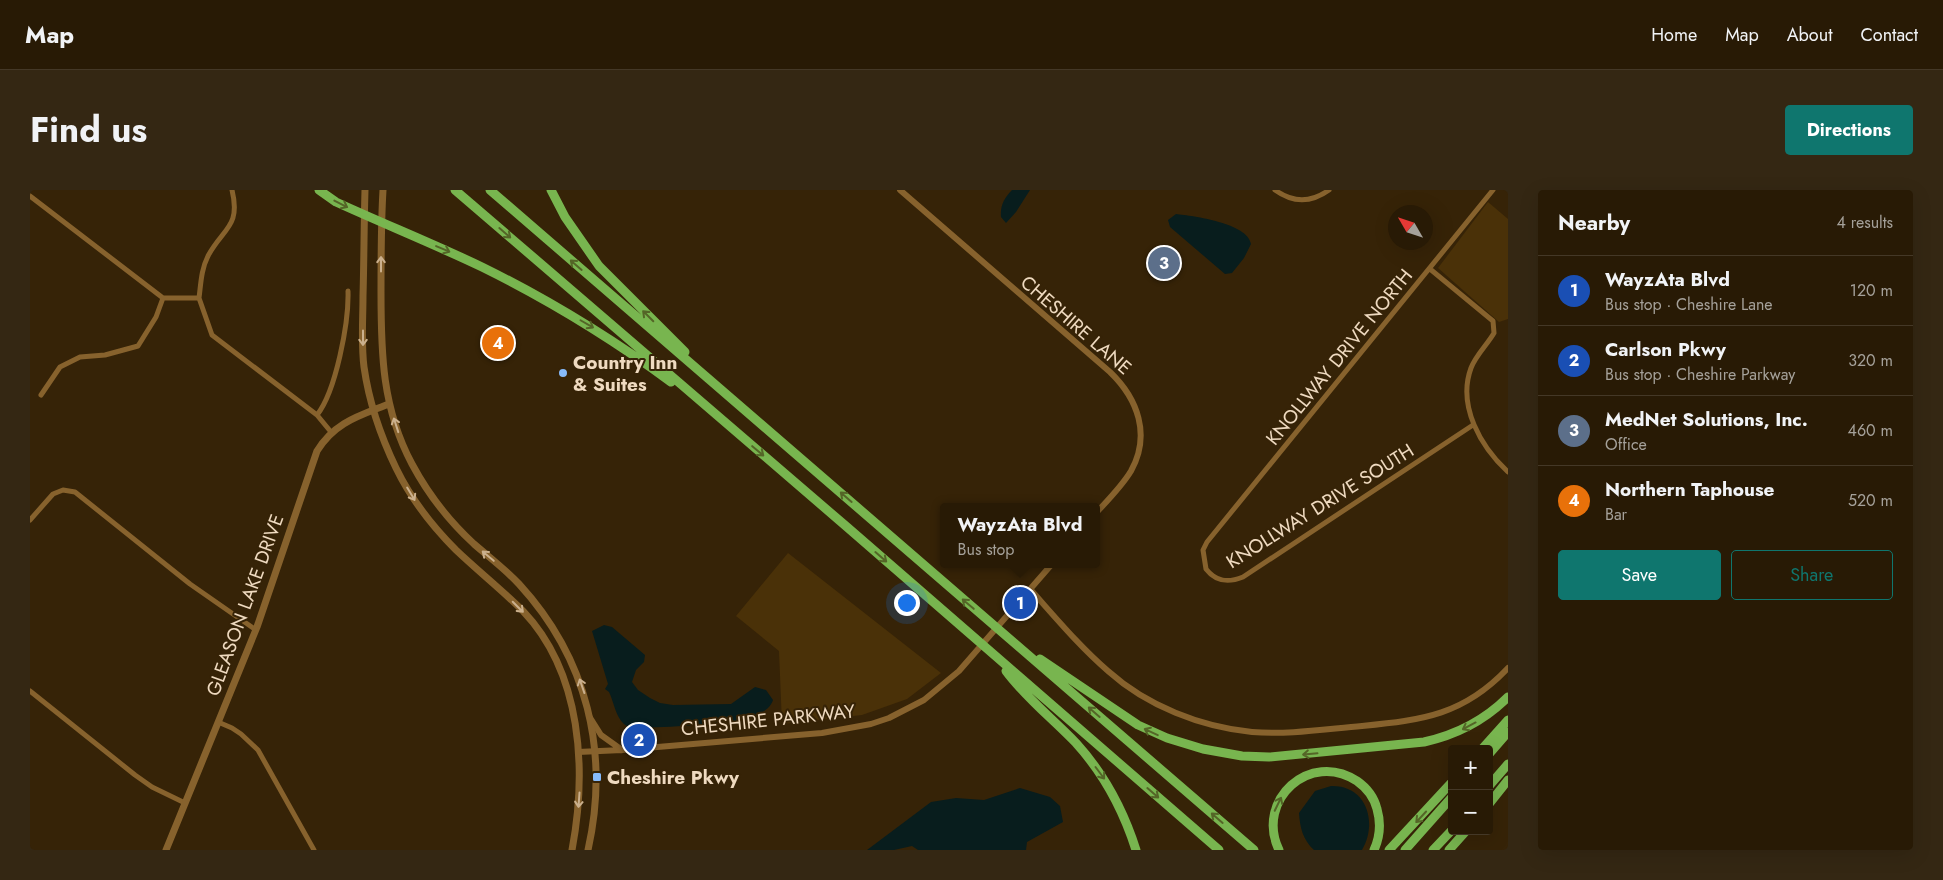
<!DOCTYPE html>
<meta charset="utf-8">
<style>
body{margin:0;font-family:Jost,sans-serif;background:#342713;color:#f1f3f6}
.controls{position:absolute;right:15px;bottom:15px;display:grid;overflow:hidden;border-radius:5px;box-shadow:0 5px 20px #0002}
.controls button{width:45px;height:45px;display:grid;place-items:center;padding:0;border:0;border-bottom:1px solid #443827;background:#281a05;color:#f1f3f6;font:25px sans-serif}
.compass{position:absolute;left:1358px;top:15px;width:45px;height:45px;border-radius:50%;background:#281a05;box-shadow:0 5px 20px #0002;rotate:309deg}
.you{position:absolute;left:876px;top:412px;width:18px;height:18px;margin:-12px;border:4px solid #fff;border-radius:50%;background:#1a73e8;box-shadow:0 0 0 8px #1a73e833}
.badge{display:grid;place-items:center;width:32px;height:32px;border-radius:50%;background:#0f766e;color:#fff;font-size:16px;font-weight:700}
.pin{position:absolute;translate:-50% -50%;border:2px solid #fff;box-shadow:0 1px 5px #0006}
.popup{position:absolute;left:910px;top:313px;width:160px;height:65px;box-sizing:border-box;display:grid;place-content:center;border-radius:5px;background:#281a05;filter:drop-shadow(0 1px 4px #0005);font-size:16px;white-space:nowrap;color:#a5a19a}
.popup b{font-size:19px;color:#f1f3f6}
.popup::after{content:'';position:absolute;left:50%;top:100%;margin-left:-10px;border:10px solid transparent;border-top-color:#281a05}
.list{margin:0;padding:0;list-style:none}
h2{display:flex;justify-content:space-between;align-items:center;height:65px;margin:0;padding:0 20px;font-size:21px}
h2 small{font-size:16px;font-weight:400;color:#a5a19a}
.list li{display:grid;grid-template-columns:32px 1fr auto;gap:15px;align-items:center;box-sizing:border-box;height:70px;padding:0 20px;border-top:1px solid #443827}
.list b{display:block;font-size:19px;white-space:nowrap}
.list p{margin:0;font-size:16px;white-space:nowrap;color:#a5a19a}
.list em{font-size:16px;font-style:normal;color:#a5a19a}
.actions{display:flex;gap:10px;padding:15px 20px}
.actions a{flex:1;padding:11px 0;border:1px solid #0f766e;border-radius:5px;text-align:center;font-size:18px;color:#0f766e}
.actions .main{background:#0f766e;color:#fff}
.map{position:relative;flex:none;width:1478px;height:660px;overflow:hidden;border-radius:5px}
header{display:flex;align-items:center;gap:30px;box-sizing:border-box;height:70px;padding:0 25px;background:#281a05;border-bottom:1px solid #443827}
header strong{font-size:24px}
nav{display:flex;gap:28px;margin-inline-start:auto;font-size:18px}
.intro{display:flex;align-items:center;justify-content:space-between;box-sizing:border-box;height:120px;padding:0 30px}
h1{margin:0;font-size:35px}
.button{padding:12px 22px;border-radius:5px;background:#0f766e;color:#fff;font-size:18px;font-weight:700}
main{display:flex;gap:30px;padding:0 30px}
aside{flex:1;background:#281a05;border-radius:5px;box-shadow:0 5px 20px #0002}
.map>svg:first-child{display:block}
.green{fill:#4a3108}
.water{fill:#081d1d}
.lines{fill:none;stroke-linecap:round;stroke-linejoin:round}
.minor{stroke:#87622d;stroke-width:5}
.tertiary{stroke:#87622d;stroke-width:6}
.secondary{stroke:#87622d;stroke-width:7}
.motorway{stroke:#78b54f;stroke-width:9}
.oneway{stroke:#546527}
.oneway2{stroke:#cbb08d}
.poi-dot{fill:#87bbfb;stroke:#362307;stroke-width:2}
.labels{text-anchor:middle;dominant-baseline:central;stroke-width:4;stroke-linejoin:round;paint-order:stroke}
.street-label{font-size:19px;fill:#efdac0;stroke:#362307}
.poi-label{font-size:19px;font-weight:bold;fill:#efdac0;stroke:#362307;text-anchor:start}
</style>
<header>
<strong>Map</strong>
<nav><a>Home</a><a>Map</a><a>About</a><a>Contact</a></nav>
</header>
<div class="intro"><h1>Find us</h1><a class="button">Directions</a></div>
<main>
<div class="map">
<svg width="1478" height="660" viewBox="0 0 1478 660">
<rect width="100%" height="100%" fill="#362307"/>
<path class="green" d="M1458,12l20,17v100l-9,3 -61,-54z
M758,363l153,120 -34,26 -45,16 -80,9 -3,-73 -43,-35z"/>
<path class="water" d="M982,0h18l-14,22 -10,11 -5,-6c-1,-11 3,-19 11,-27z
M1146,24c17,2 72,9 75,30l-7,14 -12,15 -7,1 -55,-47 -2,-7z
M574,435l8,2 33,28 -1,7 -8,8 -4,12 6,8 12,8 10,5 13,2 58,-1 24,-17 11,3 7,10c-3,11 -20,18 -31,20 -15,3 -105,11 -115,6 -11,-6 -13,-24 -18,-34l-4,-3 3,-5 -16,-53z
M1301,596c36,-1 47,37 31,64h-48c-11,-10 -14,-22 -15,-37l16,-22z
M990,598l30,9 10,9 3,16 -36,20 -1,8h-108l-6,-4 -18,4h-27l64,-48 25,-4 28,2z"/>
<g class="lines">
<path class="minor" d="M1245,0c18,13 36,13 54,0
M0,6l133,102h36l13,37 105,80 14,17
M1400,79l63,52 1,12c-7,12 -18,22 -23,35 -14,38 10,79 37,104
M169,108c2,-15 2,-28 9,-42 15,-28 33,-29 24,-66
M11,205l19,-28 20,-10 25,-2 33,-9 18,-29 7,-19
M287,225c19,-24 32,-93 31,-124
M1443,235l-230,152c-15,6 -27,5 -37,-8l-3,-19 4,-8 286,-352
M0,330l23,-26 10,-4 12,2 115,92 66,46
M0,501l105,84 17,12 33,16
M188,532l14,6 9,6 17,16 56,100"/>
<path class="tertiary" d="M870,0l210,182c28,27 41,63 21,99 -9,15 -23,29 -35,42
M1000,399c25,28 50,58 78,82 39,35 93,56 144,61 36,3 74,-3 110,-6 61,-6 102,-11 146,-58
M559,526l12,19 21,15
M548,562l44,-2 200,-17 49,-9 18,-6 35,-18 35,-29 93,-107"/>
<path class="secondary" d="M335,0c-1,35 -1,71 -2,106 0,23 -2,48 1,71 5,35 17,70 32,101 15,31 36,58 60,82 22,21 46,40 67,61 59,62 64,159 49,239
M353,0c-2,34 -2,68 -2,102 0,61 1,116 31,172 16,30 37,57 62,80 15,13 31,25 45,40 68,74 91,168 69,266
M136,660l91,-223 60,-176c18,-29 42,-35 72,-47"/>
<path class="motorway" d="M289,0l17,12c48,22 98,42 146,65 67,33 129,71 189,115
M425,0l392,337 372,323
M460,0l764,660
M521,0l14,27 34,49 86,86
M1010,469l98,66 29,13 36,11 39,7 27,1 155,-15c32,-7 60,-21 84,-45
M976,481c20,27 47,48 70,72 29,32 47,66 60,107
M1452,559l26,-29
M1459,564l19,-22
M1459,596l19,-22
M1459,614l19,-24
M1249,660c-24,-50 31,-100 78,-69 10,7 17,16 20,28 4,14 3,28 -3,41
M1359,660l63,-68
M1375,660l47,-53
M1403,660l19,-20
M1419,660l17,-19"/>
</g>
<defs><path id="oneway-shaft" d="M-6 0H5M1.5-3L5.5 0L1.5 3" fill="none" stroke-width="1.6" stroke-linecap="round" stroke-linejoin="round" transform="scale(1.25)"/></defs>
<g class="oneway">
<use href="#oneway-shaft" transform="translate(311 14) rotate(27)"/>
<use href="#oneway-shaft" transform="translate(475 43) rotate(41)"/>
<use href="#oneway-shaft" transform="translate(413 59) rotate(23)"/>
<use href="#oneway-shaft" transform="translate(546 75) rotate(-139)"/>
<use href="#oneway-shaft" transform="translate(618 126) rotate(-135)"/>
<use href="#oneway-shaft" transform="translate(557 134) rotate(30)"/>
<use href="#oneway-shaft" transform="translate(728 261) rotate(40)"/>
<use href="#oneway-shaft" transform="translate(816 307) rotate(-139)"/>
<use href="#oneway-shaft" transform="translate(851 367) rotate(41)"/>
<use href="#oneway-shaft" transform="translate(938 414) rotate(-140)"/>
<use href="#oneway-shaft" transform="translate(1064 522) rotate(-139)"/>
<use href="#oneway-shaft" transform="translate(1439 536) rotate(152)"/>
<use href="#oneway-shaft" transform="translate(1121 542) rotate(-155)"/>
<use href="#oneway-shaft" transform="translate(1280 564) rotate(175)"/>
<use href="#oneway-shaft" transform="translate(1070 583) rotate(53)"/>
<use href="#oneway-shaft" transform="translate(1123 603) rotate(41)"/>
<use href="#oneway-shaft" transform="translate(1248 614) rotate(-64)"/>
<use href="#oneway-shaft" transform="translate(1391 627) rotate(133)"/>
<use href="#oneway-shaft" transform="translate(1187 628) rotate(-139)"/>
</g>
<g class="oneway2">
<use href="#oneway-shaft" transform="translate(351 74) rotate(-90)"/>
<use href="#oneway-shaft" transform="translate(333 148) rotate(90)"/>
<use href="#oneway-shaft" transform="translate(366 235) rotate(-108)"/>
<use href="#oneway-shaft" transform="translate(381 304) rotate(59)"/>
<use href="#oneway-shaft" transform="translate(458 366) rotate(-140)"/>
<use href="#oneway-shaft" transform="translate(488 417) rotate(45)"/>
<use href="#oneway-shaft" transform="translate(552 496) rotate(-109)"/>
<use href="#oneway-shaft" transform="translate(549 610) rotate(94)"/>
</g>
<g class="poi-dot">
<circle cx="533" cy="183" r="5"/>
<rect x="562" y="582" width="10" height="10" rx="2.5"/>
</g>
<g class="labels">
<g class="street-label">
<text transform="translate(1046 135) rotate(41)">CHESHIRE LANE</text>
<text transform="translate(1309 167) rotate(-51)">KNOLLWAY DRIVE NORTH</text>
<text transform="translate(1290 316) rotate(-32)">KNOLLWAY DRIVE SOUTH</text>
<text transform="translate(215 415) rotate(-70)">GLEASON LAKE DRIVE</text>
<text transform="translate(738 530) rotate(-6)">CHESHIRE PARKWAY</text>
</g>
<g class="poi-label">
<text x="543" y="172">Country Inn<tspan x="543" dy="22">&amp; Suites</tspan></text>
<text x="577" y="587">Cheshire Pkwy</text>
</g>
</g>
</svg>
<div class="controls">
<button>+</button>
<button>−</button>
</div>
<svg class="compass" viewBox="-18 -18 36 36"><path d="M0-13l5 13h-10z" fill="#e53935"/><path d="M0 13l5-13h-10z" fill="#a5a19a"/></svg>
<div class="you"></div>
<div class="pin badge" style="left:990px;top:413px;background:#1a4fb4">1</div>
<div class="popup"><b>WayzAta Blvd</b>Bus stop</div>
<div class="pin badge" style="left:609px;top:550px;background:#1a4fb4">2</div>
<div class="pin badge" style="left:1134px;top:73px;background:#5c6f8a">3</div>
<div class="pin badge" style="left:468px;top:153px;background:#e8710a">4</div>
</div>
<aside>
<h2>Nearby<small>4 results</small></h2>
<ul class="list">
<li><span class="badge" style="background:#1a4fb4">1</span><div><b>WayzAta Blvd</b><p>Bus stop · Cheshire Lane</p></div><em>120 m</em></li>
<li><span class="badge" style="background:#1a4fb4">2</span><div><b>Carlson Pkwy</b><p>Bus stop · Cheshire Parkway</p></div><em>320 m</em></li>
<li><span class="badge" style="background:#5c6f8a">3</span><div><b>MedNet Solutions, Inc.</b><p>Office</p></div><em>460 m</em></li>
<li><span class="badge" style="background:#e8710a">4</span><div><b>Northern Taphouse</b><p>Bar</p></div><em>520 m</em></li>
</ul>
<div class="actions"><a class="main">Save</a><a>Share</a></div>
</aside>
</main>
